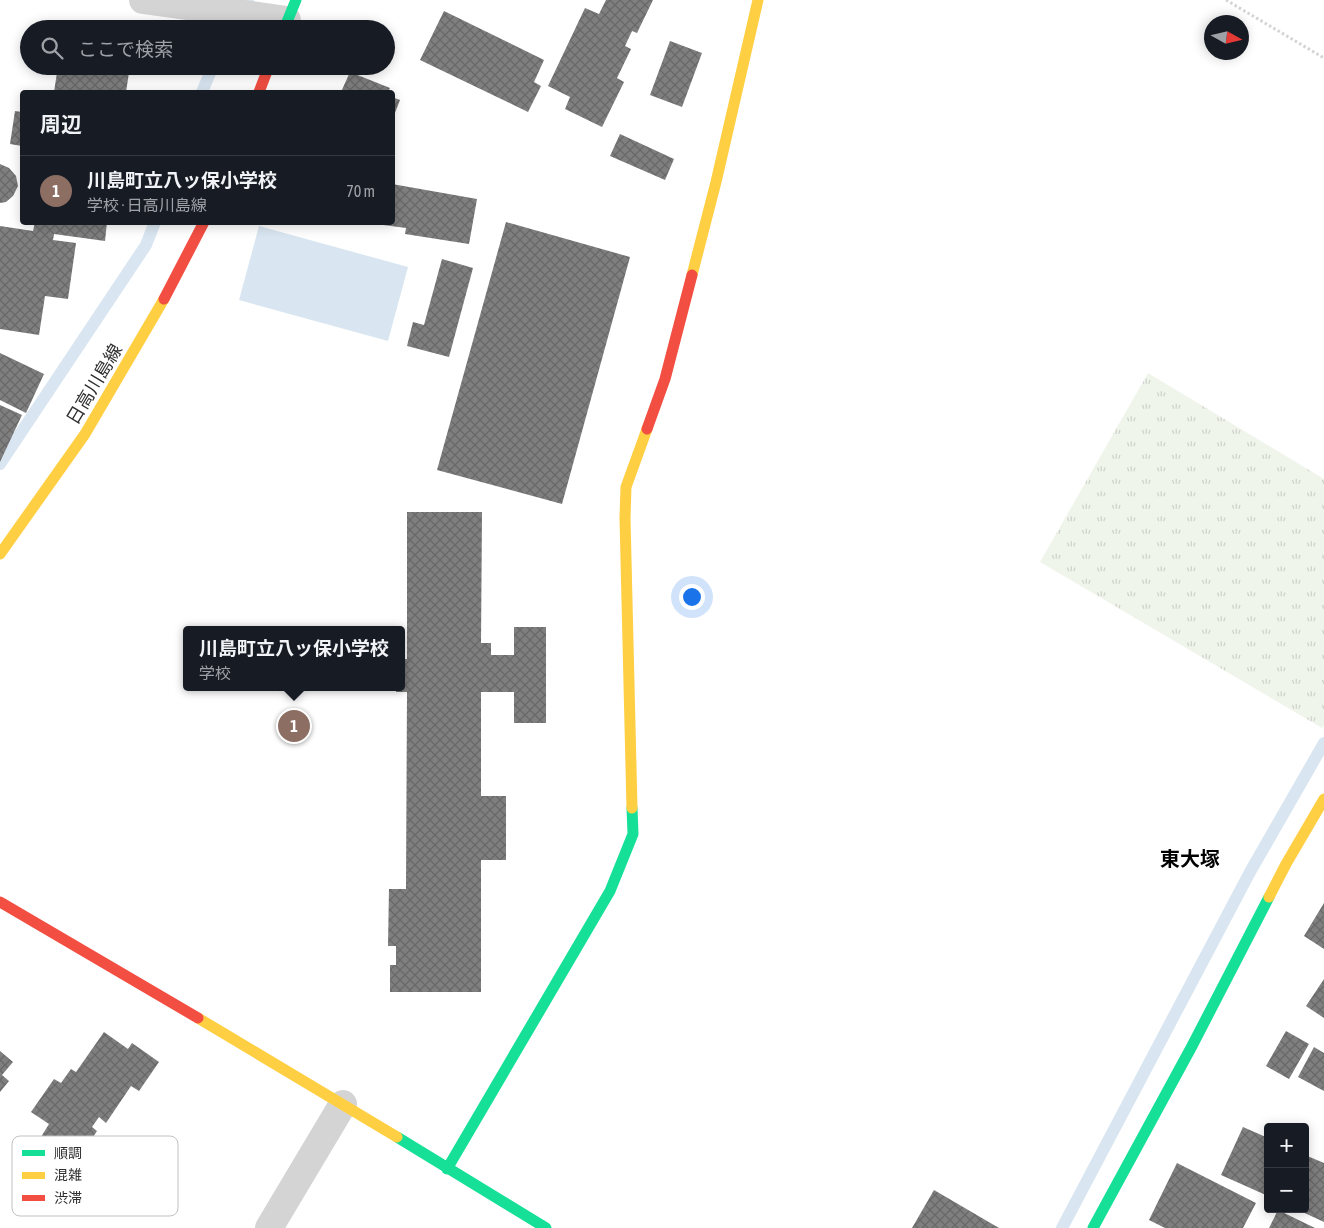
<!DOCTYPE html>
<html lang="ja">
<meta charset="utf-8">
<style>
body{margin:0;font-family:"Asap Condensed","Noto Sans JP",sans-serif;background:#20242c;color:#f1f3f6}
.controls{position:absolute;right:15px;bottom:15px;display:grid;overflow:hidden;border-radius:5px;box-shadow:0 2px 12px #0003}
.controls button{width:45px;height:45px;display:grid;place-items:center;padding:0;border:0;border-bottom:1px solid #363941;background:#171b24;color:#f1f3f6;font:25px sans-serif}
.compass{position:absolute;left:1204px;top:15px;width:45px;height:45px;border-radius:50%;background:#171b24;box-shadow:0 2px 12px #0003;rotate:98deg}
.you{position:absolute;left:691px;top:596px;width:18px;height:18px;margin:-12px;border:4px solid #fff;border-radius:50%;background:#1a73e8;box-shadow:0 0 0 8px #1a73e833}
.badge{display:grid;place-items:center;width:32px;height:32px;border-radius:50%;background:#8c9099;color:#fff;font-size:16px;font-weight:700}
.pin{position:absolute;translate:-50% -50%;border:2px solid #fff;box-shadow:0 1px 5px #0006}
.popup{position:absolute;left:183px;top:626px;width:222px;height:65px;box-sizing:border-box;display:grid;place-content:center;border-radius:5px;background:#171b24;filter:drop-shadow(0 1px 4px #0005);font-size:16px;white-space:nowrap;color:#9ea1a6}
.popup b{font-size:19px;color:#f1f3f6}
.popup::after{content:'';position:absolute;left:50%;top:100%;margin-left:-10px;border:10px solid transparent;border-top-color:#171b24}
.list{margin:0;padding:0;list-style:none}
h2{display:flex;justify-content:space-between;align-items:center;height:65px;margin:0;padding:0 20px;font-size:21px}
h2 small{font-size:16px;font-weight:400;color:#9ea1a6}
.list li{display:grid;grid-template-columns:32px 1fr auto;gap:15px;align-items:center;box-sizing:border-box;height:70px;padding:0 20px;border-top:1px solid #363941}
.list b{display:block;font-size:19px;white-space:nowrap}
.list p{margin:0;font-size:16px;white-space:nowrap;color:#9ea1a6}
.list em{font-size:16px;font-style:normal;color:#9ea1a6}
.icon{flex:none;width:28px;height:28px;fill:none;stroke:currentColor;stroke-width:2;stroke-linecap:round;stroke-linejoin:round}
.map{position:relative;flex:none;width:1324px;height:1228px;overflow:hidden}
.search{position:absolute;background:#171b24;box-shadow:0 2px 12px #0003;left:20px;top:20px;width:375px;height:55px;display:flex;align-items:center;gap:12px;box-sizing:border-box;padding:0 18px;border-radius:28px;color:#9ea1a6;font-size:19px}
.panel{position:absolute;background:#171b24;box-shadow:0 2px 12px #0003;left:20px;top:90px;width:375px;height:135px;border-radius:5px}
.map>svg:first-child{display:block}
.grass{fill:url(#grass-tufts)}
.water{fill:#d9e6f1}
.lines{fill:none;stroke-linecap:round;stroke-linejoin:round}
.stream{stroke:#d9e6f1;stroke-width:12}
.building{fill:url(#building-cross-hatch)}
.path{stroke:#d4d4d4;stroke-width:3;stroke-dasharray:2.5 2.5;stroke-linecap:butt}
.street{stroke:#d4d4d4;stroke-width:28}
.fast{stroke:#16e098;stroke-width:11}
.slow{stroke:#ffcf43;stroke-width:11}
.jam{stroke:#f24e42;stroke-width:11}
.labels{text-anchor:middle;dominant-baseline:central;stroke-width:5;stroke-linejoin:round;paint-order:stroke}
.street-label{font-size:18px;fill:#2f2f2f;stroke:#fff}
.quarter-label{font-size:20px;font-weight:bold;fill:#000;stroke:#fff}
.key{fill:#fff;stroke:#c1c1c1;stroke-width:1}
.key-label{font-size:14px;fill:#2f2f2f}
</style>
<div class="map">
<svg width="1324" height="1228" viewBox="0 0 1324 1228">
<defs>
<pattern id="grass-tufts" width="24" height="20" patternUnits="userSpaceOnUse" patternTransform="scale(1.25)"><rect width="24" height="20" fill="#f0f5ec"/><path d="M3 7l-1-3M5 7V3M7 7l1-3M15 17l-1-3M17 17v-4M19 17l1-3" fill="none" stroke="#ced2cb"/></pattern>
<pattern id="building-cross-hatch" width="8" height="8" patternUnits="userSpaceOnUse" patternTransform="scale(1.25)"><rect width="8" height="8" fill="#7f7f7f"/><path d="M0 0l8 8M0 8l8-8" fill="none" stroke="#686868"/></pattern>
</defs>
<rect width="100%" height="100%" fill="#fff"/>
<path class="grass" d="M1148,373l176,106v246l-2,3 -282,-166z"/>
<path class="water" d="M259,226l149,41 -20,74 -149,-41z"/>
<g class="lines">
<path class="stream" d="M233,29l15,-29
M202,92l11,-26
M0,464l146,-219 9,-23
M1062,1228l188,-356 74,-129"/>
</g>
<path class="building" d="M606,0h47l-16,33 -5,-2 -7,15 6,3 -14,29 7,4 -22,45 -37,-18 5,-12 -22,-11 37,-78 14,6z
M444,11l100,49 -10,22 7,4 -13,26 -108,-52z
M670,41l32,12 -20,54 -32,-12z
M58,66h72l-4,26h-72z
M350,72l40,16 -2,4h-47z
M392,97l8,3 -7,18h-1z
M15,111l7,1v34l-12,-2z
M620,134l54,25 -9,21 -55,-24z
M0,164l9,4 7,8 2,10 -5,10 -7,6 -6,1z
M392,184l85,15 -8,45 -64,-10 1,-6 -30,-4 16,-2z
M35,222h72l-2,19 -51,-7 -1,6 23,3 -8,56 -23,-3 -6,39 -39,-6v-103l33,5z
M506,222l124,35 -68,247 -125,-34z
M442,259l31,9 -24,89 -42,-11 6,-24 11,3z
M0,353l44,21 -18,39 -26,-13z
M0,405l22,10 -22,47z
M407,512h75l-1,131h10v12h23v-28h32v96h-32v-31h-33v104h25v64h-25v132h-91v-27h6v-19h-8l1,-57h17l1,-197h-11v-5h6v-28h5z
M1324,903v46l-20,-13z
M1324,979v39l-18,-12z
M1286,1031l23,13 -20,35 -23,-13z
M104,1032l24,17 4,-6 27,19 -20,29 -8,-5 -25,37 -7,-6 -7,10 5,4 -18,27 -7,-5 -2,5 -29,-21 8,-13 -18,-12 23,-33 7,4 10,-14 5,3z
M1314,1047l10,6v38l-26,-14z
M0,1051l13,11 -11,13 7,6 -9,11z
M1243,1127l25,11v58l-47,-21z
M1305,1155l19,8v59l-28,-13h9z
M1177,1163l79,40 -13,25h-78l-16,-8z
M934,1190l65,38h-87z
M1278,1210l37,18h-46z"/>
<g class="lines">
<path class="path" d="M1226,0l98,58"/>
<path class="street" d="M143,0l144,20
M269,1228l74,-124"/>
<path class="fast" d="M284,29l12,-29
M397,1137l149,91
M447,1169l163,-278 23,-57 -1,-26
M1093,1228l99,-182 77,-149"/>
<path class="slow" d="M692,275l24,-93 42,-182
M0,554l85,-120 79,-135
M632,808l-7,-290 1,-31 21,-58
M1269,897l17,-33 38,-65
M198,1018l199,119"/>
<path class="jam" d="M259,92l10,-26
M164,299l40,-77
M647,429l18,-50 27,-104
M0,902l198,116"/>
</g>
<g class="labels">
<g class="street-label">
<text transform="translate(94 384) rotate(-59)">日高川島線</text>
</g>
<g class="quarter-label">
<text x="1190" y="858">東大塚</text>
</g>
</g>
<rect x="12" y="1136" width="166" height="80" rx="8" class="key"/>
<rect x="22" y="1150" width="23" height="6" fill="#16e098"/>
<rect x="22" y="1172" width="23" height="7" fill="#ffcf43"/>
<rect x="22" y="1195" width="23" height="6" fill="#f24e42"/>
<g class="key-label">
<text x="54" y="1158">順調</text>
<text x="54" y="1180">混雑</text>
<text x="54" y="1203">渋滞</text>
</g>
</svg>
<div class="controls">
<button>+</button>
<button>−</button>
</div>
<svg class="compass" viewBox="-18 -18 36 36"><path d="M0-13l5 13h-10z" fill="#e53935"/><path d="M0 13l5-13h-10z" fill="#9ea1a6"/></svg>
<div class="you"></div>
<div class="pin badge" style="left:294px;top:726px;background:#8d6e63">1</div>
<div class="popup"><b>川島町立八ッ保小学校</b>学校</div>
<div class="search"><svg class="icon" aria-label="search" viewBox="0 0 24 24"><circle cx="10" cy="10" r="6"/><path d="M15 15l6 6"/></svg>ここで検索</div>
<section class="panel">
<h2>周辺<small></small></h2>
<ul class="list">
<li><span class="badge" style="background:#8d6e63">1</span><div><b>川島町立八ッ保小学校</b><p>学校 · 日高川島線</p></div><em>70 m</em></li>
</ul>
</section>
</div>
